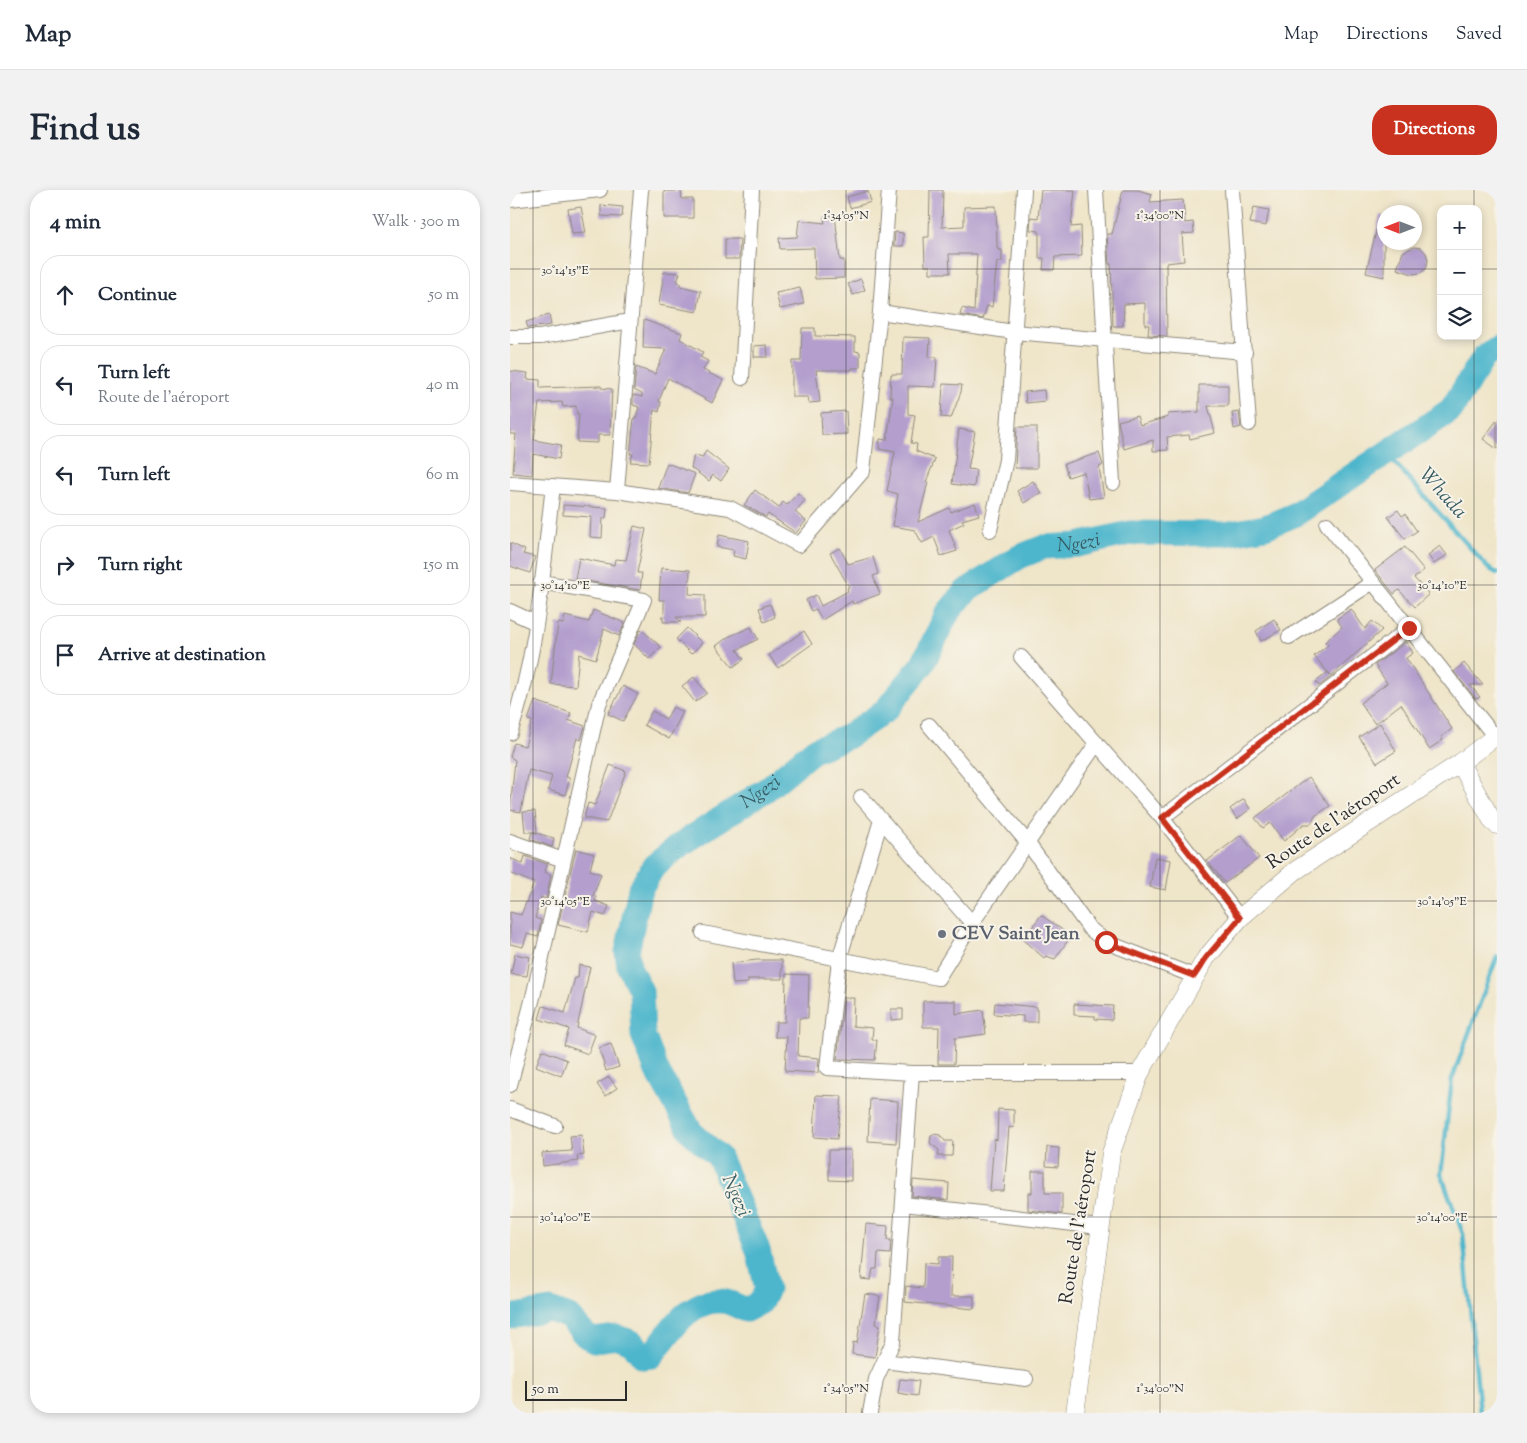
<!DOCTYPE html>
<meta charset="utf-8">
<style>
body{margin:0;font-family:"Sorts Mill Goudy",serif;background:#f2f2f3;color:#1f2937}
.controls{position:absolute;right:15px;top:15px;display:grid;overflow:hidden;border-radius:10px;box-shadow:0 2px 8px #0003}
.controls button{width:45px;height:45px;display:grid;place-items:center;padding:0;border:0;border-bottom:1px solid #e0e1e3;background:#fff;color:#1f2937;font:25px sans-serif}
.compass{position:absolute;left:867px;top:15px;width:45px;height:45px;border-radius:50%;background:#fff;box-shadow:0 2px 8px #0003;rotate:270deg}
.scale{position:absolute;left:15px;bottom:12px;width:102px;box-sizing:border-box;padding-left:5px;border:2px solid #2b2b2b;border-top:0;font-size:14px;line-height:18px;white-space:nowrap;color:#2b2b2b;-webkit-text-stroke:4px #f7f3e8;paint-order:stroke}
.stop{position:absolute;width:15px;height:15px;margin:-11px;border:4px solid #c8321e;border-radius:50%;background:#fff}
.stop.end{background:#c8321e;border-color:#fff;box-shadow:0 1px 5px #0008}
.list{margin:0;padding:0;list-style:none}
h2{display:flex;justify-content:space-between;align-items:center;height:65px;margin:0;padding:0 20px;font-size:21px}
h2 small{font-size:16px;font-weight:400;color:#747a83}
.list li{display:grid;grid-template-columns:32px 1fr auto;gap:15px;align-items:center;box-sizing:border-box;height:80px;margin:0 10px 10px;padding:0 10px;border:1px solid #e0e1e3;border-radius:20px}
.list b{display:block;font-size:19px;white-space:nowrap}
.list p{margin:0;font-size:16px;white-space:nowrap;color:#747a83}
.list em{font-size:16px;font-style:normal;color:#747a83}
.icon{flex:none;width:28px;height:28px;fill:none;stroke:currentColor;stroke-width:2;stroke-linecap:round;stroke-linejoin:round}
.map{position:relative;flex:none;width:987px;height:1223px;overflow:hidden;border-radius:20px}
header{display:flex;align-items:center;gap:30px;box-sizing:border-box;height:70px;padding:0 25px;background:#fff;border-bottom:1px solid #e0e1e3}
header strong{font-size:24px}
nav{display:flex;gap:28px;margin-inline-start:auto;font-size:18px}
.intro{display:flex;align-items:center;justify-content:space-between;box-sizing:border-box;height:120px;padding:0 30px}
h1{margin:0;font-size:35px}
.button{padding:12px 22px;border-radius:20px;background:#c8321e;color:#fff;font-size:18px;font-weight:700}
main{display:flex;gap:30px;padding:0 30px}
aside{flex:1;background:#fff;border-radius:20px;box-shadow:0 2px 8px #0003}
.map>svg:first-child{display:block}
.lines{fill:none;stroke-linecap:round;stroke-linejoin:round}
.stream{stroke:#4eb6cc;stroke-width:4.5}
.river{stroke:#4eb6cc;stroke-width:25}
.building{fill:#b39ecd}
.minor-casing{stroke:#8d887a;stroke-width:16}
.tertiary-casing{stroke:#8d887a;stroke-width:19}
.minor{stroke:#fff;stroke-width:14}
.tertiary{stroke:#fff;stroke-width:18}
.route{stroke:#c8321e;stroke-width:6}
.ticks{fill:none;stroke:#2b2b2b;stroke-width:1;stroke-opacity:0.45}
.worship-dot{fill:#6b7280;stroke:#f7f3e8;stroke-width:2}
.labels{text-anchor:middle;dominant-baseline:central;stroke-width:4;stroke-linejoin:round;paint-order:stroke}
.street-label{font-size:19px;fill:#2b2b2b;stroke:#f7f3e8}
.worship-label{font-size:19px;font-weight:bold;fill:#5b616d;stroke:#f7f3e8;text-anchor:start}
.water-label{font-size:20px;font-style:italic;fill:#375c63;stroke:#f7f3e8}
.ticks-label{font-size:12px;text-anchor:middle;fill:#2b2b2b;stroke:#f7f3e8;stroke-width:4;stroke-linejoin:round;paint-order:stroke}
</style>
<header>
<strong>Map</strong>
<nav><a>Map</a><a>Directions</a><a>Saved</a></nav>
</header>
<div class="intro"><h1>Find us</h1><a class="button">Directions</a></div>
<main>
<aside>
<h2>4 min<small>Walk · 300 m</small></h2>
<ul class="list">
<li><svg class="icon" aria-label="ahead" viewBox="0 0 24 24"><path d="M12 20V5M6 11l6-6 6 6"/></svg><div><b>Continue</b></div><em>50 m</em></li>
<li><svg class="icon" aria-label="left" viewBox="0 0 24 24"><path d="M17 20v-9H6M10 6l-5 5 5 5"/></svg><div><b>Turn left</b><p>Route de l'aéroport</p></div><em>40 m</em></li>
<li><svg class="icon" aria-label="left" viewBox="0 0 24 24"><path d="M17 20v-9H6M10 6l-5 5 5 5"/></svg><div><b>Turn left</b></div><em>60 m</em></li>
<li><svg class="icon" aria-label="right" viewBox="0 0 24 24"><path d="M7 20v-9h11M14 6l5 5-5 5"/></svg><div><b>Turn right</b></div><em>150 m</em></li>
<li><svg class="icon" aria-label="arrive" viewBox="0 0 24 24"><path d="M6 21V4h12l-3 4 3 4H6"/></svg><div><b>Arrive at destination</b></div></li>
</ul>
</aside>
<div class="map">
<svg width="987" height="1223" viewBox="0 0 987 1223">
<rect width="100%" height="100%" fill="#f7f3e8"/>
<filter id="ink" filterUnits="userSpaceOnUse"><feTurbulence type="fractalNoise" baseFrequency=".02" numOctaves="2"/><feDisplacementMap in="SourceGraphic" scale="10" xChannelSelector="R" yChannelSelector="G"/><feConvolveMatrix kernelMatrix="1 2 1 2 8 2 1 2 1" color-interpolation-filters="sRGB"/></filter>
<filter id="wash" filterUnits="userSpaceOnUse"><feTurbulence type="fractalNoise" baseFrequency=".0096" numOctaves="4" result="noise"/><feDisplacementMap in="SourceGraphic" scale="20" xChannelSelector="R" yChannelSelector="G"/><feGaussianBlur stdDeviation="1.12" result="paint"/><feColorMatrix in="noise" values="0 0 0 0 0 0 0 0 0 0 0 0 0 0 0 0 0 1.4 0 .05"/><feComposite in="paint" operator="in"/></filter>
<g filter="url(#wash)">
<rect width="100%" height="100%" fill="#efe5c9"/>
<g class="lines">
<path class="stream" d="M877,264l101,114 9,5
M970,1223l-17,-179 -22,-60 11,-95 45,-122"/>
<path class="river" id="s1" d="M0,1127l40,-7 19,7 17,19 8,4 23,-3 15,5 11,15 8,-1c19,-23 37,-57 70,-55 8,0 18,6 25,9l15,-8 6,-13 -9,-39 -39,-93 -28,-25 -34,-61 -14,-36 -2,-44 -12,-24 -2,-15 13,-63 14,-23 26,-21 87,-56 47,-39 33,-13 38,-26 37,-46 25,-51 19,-23 53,-34 25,-10 33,-2 53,-12 95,1 40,-7 29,-12 157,-105 33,-53 13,-9"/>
</g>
<g id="blocks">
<path class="building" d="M420,0h13l-1,37 22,-1v-19l32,-1 1,40 1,4h4v12h-5l-5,45 -5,-1 -4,13 -23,-4 2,-7 12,3 3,-57h-28l1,19h-20v-7h-5l-1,-29h5z
M531,0h34l-4,37 10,-1 1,30 -27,1 -1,13h-11l1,-12h-5v-27l-9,-1 1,-13 7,1z
M613,0h15l14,4 -2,8 33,-2 2,23 8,-1 1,11 -12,1 2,27 -18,2 1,73 -19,-1 1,-10h-4v-22l-21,1 -1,22h-10l-2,-62h-2l-2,-30h5z
M154,1h17l1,8h11v19h-29z
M358,1l3,11 -21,6 -3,-11z
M91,15l22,2 -1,10 -21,-1z
M71,17l5,26 -14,1 -4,-25z
M744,17l15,3 -3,16 -16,-3z
M325,25l5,45h4v18l-29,1 -1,-31 -34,1 -1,-11 18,-1 2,-17 26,3 -1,-6z
M870,25l4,1v61l-18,-4z
M385,42l8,1v13h-9z
M215,49h15l-1,20h-14z
M904,57l7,1 5,5 2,7 -2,9 -6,4 -7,1 -16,-5 6,-17z
M154,82l16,1 -3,9 3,1v3l21,5 -4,21 -38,-7z
M351,89l4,11 -12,5 -5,-11z
M290,98l4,16 -24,5 -4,-16z
M39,125l2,10 -23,3 -2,-6z
M134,130l38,13 -2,6 23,13 -3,5 8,4 -5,9 20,10 -11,23 -44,-25 -9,23 2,1 -2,10 -5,-2 -5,53 -19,-1 3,-8h-3l4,-36h2l3,-11 -6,-2v-10l9,2v-3l-8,-4 2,-23 19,7 11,-25 -23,-1z
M292,138h13v8l40,1v14l5,1v16h-8v2h-36l4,32 -11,1 -1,-6h-16v-36h9z
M393,147l27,1 -1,19h8l-2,30 -27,-1v28l7,1 -4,28 6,1 -1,7 19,8 -9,23h2l-10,40 31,-14 2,4 24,-9 4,12 -17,5 2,3 -15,7 8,21 -16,5 -7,-19 -12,6 -7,-13 -22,-4 5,-32 -11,-3 8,-39 -16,-3 1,-10 7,1 6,-43h-3l1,-23h11z
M257,155l1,12h-14v-11z
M0,181l18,2 -1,6 13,1v8l61,-2v2l11,1 -2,46h-12v8l-21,-1 2,-28h-2l-1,-8 -13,1 -1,-5 -23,1 -5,37 27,5 -2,14 -26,-5 -1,21 -19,-2 3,-39h-6z
M433,194l19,1 -1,7 -10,26 -10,-1z
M689,195h29v21h-20l7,27 -25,6 -1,-4 -22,2 1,13 -15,1v-11l-29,9 -6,-28 19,-5 3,9 28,-8v-3l31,-2z
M534,200l1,11 -19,2 -1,-11z
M336,221l1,23 -25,1 -1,-22z
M729,222l2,15 -7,2 -2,-16z
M987,230v29l-14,-10z
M507,237h20v41h-22z
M449,239l16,3 -7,37 8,1 -2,17 -22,-3z
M196,261l23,18 -8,12 -8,-6 -4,6 -18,-13 3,-13 8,3z
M589,263l4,12 -4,2 5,30 -15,2 -5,-27 -16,5 -4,-13z
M157,273l28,11 -7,19 -30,-5z
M523,291l9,13h-4l-14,9 -7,-12z
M245,300l24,18 4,-6 4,3 11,-12 7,7 -10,12 11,9 -10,12 -28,-19 -2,3 -22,-12z
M53,315l44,3 -1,10h-3l-1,20 -12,-1 1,-20 -28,-2z
M888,320l4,6 3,-2 12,17 -12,8 -17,-22z
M124,336l12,3 -9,44h5l-2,17 -65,-11 4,-21 35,7 1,-6 11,1z
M209,345l30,6 -3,18 -13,-3 1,-6 -17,-3z
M0,353l15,7 -2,4 12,3 -5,16 -20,-7z
M930,356l7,9 -13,9 -6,-9z
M895,357l19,23 -10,8 15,16 -14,13 -16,-17 -5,4 -19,-24z
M330,358l8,16 25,-7 5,17 -5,2 7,18 -27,10 -1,-3 -30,19 -6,-11 -5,2 -5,-11 10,-5 5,11 27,-15 -1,-3 2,-1 -19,-34z
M151,378l29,2 -1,24 16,1v22h-29l5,5h-18v-5h-2l3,-3v-14h-5z
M260,414l5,13 -11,5 -5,-14z
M841,419l14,20 7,-8 10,9 -51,46 -17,-20 14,-11 -3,-3 17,-15 -5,-8z
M83,420l32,13 -6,13 -15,-7 -8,30 -17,-5 -3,32 -25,-2 7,-61 5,1 2,-8 24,6z
M764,429l7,11 -20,11 -5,-10z
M241,437l7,12 -21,11 7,9 -11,8 -17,-21 12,-9z
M177,438l15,15 -11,11 -15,-15z
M131,439l20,18 -12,12 -15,-15z
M294,441l8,13 -34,24 -9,-13z
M896,452l7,11 -7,5 46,71 -11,8 2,3 -14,9 -28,-45 -26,20 -15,-21 27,-20 -12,-18z
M954,473l19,22h-13l10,12 -4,2 -22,-27z
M818,482l4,4 -13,10 -3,-4z
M184,487l13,16 -12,9 -13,-16z
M113,496l15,8 -15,27 -15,-7z
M25,511l36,12 -3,7 17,6 -4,14 -4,-2 -11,39 4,1 -5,17 -17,-5 4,-14 -23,-6 -8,42 -11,-2 5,-50 -5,-3 4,-14 11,3 7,-25 -4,-1z
M163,517l10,5 -14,27 -25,-14 8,-14 14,8z
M870,533l16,28 -19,12 -18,-26z
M100,575l16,6 -19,51 -23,-4 4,-15 7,2z
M799,587l21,29 -15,10 -4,8h-7l-20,17 -14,-18 -7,5 -8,-10z
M734,609l6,10 -13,10 -7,-10z
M25,621l2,21h-12l-2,-20z
M22,642l22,6 -2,9 -22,-8z
M731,645l18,23 -34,25 -18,-22z
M66,659l18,5 -4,16 11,4 -8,22 3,1 -1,4 14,5 -4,10 -12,-4 -5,20 -30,-7z
M15,666l22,8 -2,8 6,3 -5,24 -5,-2 -6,21 6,2 -3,17 -11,-3 -4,13 -13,-3v-32l11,3 13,-32 -24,-10v-15l13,6z
M645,667l16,3 -5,30 -16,-3z
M531,725l30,21 -16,23 -9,-3 -2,2 -21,-18z
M5,764l15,3 -3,19 -16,-2z
M247,770h25v19h-34v4l-15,1 -2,-21z
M69,775l11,2 -13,61 18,7 -7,19 -24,-9 5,-16 -30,-10 4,-13 22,7 10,-35h3z
M276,784l23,1 -1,43h-9l-1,38 21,2 -1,15 -33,-2 2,-34h-12l1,-15h9z
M334,808h10l-1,28 20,2 -1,12h5l-2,20 -38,-1z
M413,811h33v13l27,-4 3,24 -31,4 -1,26h-16l1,-37h-16z
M485,813l42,4v15h-14v-6l-29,-2z
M564,814l39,2 -1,14 -17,-1v-3l-21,-1z
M381,819h12v10l-12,1z
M101,854l8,23 -13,4 -7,-23z
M32,860l25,10 -6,16 -25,-10z
M99,887l8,11 -12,8 -8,-12z
M306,905l26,1 -5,43 -23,-2z
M360,909l28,2 -2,42 -28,-2z
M488,919l16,1v18l-5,-1 -5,64h-14l4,-52 3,1z
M424,944l6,1 5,6h8l-1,15h-14l1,-6 -9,-7 1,-7z
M72,945l2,20 -7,1 1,5 -35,5 -1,-13 30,-2 -2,-15z
M537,957l12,1 -1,19 -12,-1z
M319,960h22v31l-22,-1z
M522,981h13v22h17v21l-34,-4v-17h4z
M403,990l36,3 -1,17 -36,-4z
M356,1034l22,2 -1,14h4l-1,14 -12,-1 -1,16h-4l-2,11 -10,-1z
M428,1067h14l-1,39h23v13l-69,-7 1,-16 17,2 1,-25 14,1z
M355,1104l15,2 -4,28 4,1 -5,32 -23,-3 1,-12 4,1z
M390,1189l19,2 -2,15 -19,-3z"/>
</g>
</g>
<g filter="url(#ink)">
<use href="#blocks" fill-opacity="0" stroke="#8d887a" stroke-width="1"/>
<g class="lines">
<g class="minor-casing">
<path id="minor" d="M586,0l17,293
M722,0l17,234
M0,10l90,-10
M370,122l134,20 231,20
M0,147h30l90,-16
M232,188l10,-188
M0,293l107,8 113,17 69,37 64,-74 17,-159 9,-122
M107,301l24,-301
M817,334l168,213
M480,340l16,-70 18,-270
M0,421l26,12
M779,447l84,-55
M511,467l141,161 78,100
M419,535l98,117 62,86 17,14 88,34
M0,543c28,-79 33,-165 43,-247
M351,607l111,126
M652,628l247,-190
M371,630l-42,140 -12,108 85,5h228
M0,651l53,19
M193,743l235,45 34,-55 125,-180
M0,895l23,-88 66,-293 45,-104 -103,-18
M0,919l45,17
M394,1014l195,23
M374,1171l142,18
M360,1223l6,-34 17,-37 19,-269"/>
</g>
<g class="tertiary-casing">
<path id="tertiary" d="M950,573l33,59 4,3
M565,1223l36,-260 29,-80 66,-115 34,-40 55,-47 165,-108 37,-28"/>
</g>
<use href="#minor" class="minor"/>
<use href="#tertiary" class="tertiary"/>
</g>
</g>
<g class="lines" filter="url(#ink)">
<path class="route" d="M596,752l88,34 12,-18 34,-40 -78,-100 247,-190"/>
</g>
<path class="ticks" d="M23,0v1223M336,0v1223M650,0v1223M964,0v19M0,79h931M968,79h19M964,146v1077M0,395h987M0,711h987M0,1027h987"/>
<circle class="worship-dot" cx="432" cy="744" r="5"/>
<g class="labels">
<g class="street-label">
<text transform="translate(824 632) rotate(-34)">Route de l'aéroport</text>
<text transform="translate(569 1037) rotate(-81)">Route de l'aéroport</text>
</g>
<g class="worship-label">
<text x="442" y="744">CEV Saint Jean</text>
</g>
<g class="water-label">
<text transform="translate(932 304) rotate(48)">Whada</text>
<text stroke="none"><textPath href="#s1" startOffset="1326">Ngezi</textPath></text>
<text stroke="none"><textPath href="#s1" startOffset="906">Ngezi</textPath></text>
<text transform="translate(225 1006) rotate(67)">Ngezi</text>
</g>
</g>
<g class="ticks-label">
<text x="336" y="29">1°34'05"N</text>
<text x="650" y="29">1°34'00"N</text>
<text x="55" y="84">30°14'15"E</text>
<text x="932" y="399">30°14'10"E</text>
<text x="55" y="399">30°14'10"E</text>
<text x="932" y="715">30°14'05"E</text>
<text x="55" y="715">30°14'05"E</text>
<text x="932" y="1031">30°14'00"E</text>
<text x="55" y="1031">30°14'00"E</text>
<text x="336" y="1202">1°34'05"N</text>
<text x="650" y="1202">1°34'00"N</text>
</g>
</svg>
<div class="controls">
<button>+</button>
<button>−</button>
<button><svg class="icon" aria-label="layers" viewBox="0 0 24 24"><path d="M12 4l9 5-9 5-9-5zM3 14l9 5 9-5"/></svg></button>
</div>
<svg class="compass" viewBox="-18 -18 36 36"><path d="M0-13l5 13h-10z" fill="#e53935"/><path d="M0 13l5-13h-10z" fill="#747a83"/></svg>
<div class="scale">50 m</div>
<div class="stop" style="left:596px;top:752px"></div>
<div class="stop end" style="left:899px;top:438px"></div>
</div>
</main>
